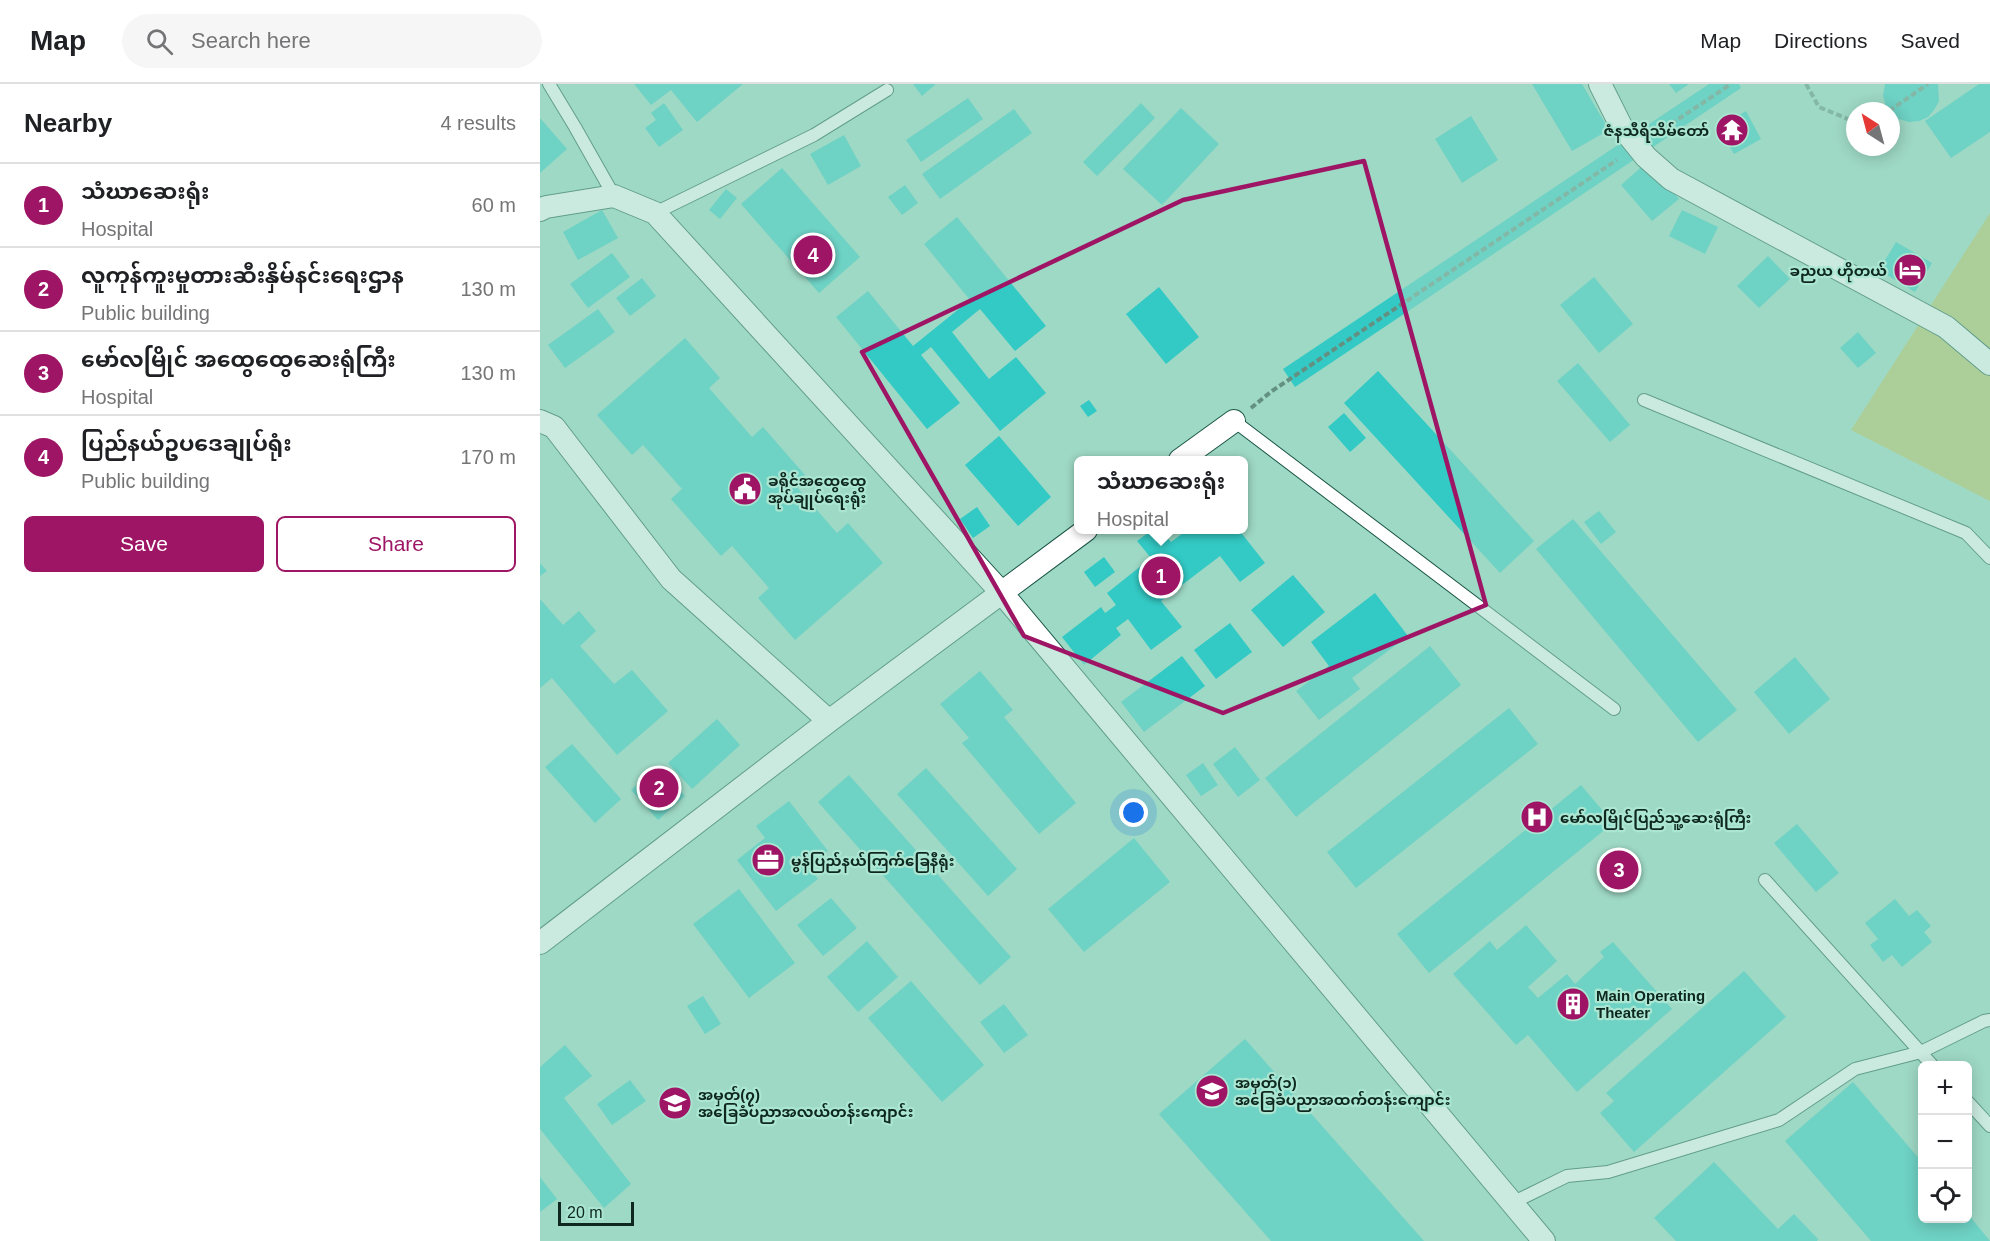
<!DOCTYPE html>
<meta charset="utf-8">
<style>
body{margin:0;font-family:Arial,"Noto Sans Myanmar",sans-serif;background:#f6f6f6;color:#202124}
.controls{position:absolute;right:18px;bottom:18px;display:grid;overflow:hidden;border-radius:9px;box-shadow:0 3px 15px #0003}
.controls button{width:54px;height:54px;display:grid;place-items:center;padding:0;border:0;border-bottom:2px solid #e0e0e0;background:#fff;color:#202124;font:30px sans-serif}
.compass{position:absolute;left:1306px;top:18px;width:54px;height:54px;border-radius:50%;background:#fff;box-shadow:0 3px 15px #0003;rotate:324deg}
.scale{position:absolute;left:18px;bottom:15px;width:76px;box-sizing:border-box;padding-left:6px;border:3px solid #0e271f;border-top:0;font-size:16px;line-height:21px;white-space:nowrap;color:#0e271f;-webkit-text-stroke:4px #aae6d2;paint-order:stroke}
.you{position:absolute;left:594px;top:729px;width:21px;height:21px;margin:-15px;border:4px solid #fff;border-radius:50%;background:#1a73e8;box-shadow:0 0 0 9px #1a73e833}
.badge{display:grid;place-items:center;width:39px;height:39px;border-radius:50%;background:#9d1564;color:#fff;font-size:20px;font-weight:700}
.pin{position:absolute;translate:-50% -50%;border:3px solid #fff;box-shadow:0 2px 6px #0006}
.popup{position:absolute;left:534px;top:372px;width:174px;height:78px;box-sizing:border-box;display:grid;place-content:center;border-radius:9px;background:#fff;filter:drop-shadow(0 2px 4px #0005);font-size:20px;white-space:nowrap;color:#757577}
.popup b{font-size:22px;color:#202124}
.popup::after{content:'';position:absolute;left:50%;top:100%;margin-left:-12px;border:12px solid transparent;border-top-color:#fff}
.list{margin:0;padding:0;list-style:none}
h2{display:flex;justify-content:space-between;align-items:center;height:78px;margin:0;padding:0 24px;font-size:26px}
h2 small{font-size:20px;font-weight:400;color:#757577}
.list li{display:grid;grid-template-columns:39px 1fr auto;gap:18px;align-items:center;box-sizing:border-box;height:84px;padding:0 24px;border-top:2px solid #e0e0e0}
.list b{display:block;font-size:22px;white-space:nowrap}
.list p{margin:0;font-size:20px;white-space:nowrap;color:#757577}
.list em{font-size:20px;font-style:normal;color:#757577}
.actions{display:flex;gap:12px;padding:18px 24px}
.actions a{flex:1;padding:14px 0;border:2px solid #9d1564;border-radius:9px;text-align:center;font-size:21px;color:#9d1564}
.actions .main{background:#9d1564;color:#fff}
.icon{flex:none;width:33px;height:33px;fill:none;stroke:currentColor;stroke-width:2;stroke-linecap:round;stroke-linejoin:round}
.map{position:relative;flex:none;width:1450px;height:1157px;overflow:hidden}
header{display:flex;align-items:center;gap:36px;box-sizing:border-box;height:84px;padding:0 30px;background:#fff;border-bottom:2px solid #e0e0e0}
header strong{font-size:28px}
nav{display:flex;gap:33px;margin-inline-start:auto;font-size:21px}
.search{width:420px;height:54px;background:#f6f6f6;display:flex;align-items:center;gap:15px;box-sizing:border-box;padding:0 21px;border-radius:33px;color:#757577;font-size:22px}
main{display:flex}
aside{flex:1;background:#fff}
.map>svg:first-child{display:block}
.green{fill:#bdc366}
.building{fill:#33c9c4}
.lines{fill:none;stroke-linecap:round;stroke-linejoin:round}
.service-casing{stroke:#1a5646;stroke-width:14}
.minor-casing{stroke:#1a5646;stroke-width:24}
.path{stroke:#639081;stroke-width:4;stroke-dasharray:6 3;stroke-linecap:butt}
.service{stroke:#fff;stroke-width:12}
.minor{stroke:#fff;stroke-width:22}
.marked{fill:none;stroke:#9d1564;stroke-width:4.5;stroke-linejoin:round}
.labels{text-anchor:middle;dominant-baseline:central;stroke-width:4.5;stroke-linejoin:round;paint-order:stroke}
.poi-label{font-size:15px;font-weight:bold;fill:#0e271f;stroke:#aae6d2;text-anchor:start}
</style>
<header>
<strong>Map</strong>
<div class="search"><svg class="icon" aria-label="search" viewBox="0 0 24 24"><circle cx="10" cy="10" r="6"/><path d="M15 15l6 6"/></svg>Search here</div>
<nav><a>Map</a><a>Directions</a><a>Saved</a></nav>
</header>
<main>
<aside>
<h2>Nearby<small>4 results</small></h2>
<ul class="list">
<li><span class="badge">1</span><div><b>သံဃာဆေးရုံး</b><p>Hospital</p></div><em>60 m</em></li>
<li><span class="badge">2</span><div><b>လူကုန်ကူးမှုတားဆီးနှိမ်နင်းရေးဌာန</b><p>Public building</p></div><em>130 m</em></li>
<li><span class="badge">3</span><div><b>မော်လမြိုင် အထွေထွေဆေးရုံကြီး</b><p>Hospital</p></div><em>130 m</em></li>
<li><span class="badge">4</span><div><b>ပြည်နယ်ဥပဒေချုပ်ရုံး</b><p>Public building</p></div><em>170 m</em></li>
</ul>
<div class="actions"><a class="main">Save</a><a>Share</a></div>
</aside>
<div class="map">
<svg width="1450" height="1157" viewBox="0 0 1450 1157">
<rect width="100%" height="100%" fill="#9ed9c5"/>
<path class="green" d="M1450,129v288l-139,-71z"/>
<path class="building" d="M94,0h109l-46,38 -26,-32 -20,15z
M373,0h23l-14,12z
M992,0h50l27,46 -37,21z
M1129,0h20l-13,9z
M1169,0h30l2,4 -446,299 -12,-18z
M1345,0h53l1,17 -5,9 -6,7 -9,4 -10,1 -10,-3 -8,-5 -5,-8 -3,-10z
M1439,0h11v48l-39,26 -26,-37z
M428,14l15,21 -62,43 -15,-22z
M124,19l19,27 -24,17 -14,-19 11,-8 -5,-7z
M601,19l14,15 -58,58 -14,-14z
M641,24l38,36 -57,61 -39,-36z
M474,25l18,24 -92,66 -18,-25z
M1206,27l15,28 -27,15 -16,-27z
M931,32l27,44 -36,23 -27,-44z
M0,34l27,31 -27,24z
M304,51l17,31 -33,19 -18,-31z
M1107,78l32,37 -27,22 -31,-36z
M242,84l78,89 -41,36 -78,-89z
M365,101l13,18 -16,12 -14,-18z
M186,105l11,9 -17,21 -11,-9z
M62,126l16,28 -40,22 -15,-28z
M1142,126l36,17 -13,27 -36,-18z
M417,133l89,109 -31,25 -35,-42 -28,23 37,47 27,-22 30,36 -46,38 -69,-84 -10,8 39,48 -33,26 -91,-112 32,-26 45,55 57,-46 -46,-56z
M1356,158l36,21 -17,29 -36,-22z
M72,169l18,24 -42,31 -18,-24z
M1228,172l22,23 -31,29 -22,-22z
M1054,193l39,47 -34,29 -39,-48z
M102,194l14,18 -26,20 -14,-18z
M619,203l40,50 -33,27 -40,-50z
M58,225l17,23 -50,36 -17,-23z
M1318,248l18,21 -18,15 -18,-20z
M145,254l35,40 -11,10 43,49 11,-10 42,48 -10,10 42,48 11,-10 35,40 -88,77 -37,-42 11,-10 -37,-42 -11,10 -50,-57 11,-10 -39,-44 -11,10 -35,-40z
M1038,279l52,62 -20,17 -53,-61z
M838,287l156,170 -34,32 -156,-170z
M549,316l8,11 -9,6 -8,-11z
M804,329l22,25 -16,14 -22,-25z
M459,352l52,61 -33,29 -53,-61z
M437,423l13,19 -17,12 -13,-19z
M1059,427l17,21 -15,12 -17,-22z
M1033,435l164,191 -39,32 -162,-193z
M612,446h9l10,12 16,-12h52l26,33 -25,19 -20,-26 -59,45 21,26 -31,23 -23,-31 -12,9 5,7 -37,30 -22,-28 39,-30 4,6 11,-8 -9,-12 44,-35 -14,-17z
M564,473l11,15 -20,15 -11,-15z
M0,479l7,8 -7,5z
M753,491l32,37 -42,35 -32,-37z
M835,509l33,43 -56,42 8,11 -41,31 -23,-29 33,-25 -18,-24z
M0,515l23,26 16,-14 17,20 -16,15 34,38 18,-14 36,41 -51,44 -65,-77 -12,10z
M690,539l22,29 -36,27 -22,-29z
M890,562l31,39 -165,132 -31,-39z
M642,572l23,30 -61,46 -23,-30z
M1255,573l35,42 -41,35 -35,-42z
M440,587l33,39 -9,7 72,86 -37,31 -77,-91 7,-5 -29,-34z
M969,624l29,36 -182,144 -29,-36z
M177,635l23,26 -48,44 -24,-26z
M32,660l49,55 -26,24 -50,-56z
M695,663l25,33 -22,17 -25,-33z
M663,679l15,22 -17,11 -15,-21z
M118,682l27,30 -27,24 -27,-30z
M386,684l91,101 -29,27 -91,-102z
M309,691l162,182 -31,28 -162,-183z
M1041,701l32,38 -184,150 -32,-39z
M249,717l39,50 -20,15 10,13 -42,32 -39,-51 28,-22 -9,-12z
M1257,740l42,49 -23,19 -42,-49z
M594,754l36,44 -86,70 -36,-43z
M199,805l56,74 -46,35 -56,-74z
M291,814l26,30 -34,28 -26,-31z
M1355,815l14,17 8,-6 14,16 -7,6 8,10 -30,25 -10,-12 -9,7 -13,-17 8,-6 -13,-16z
M986,841l31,36 -29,26 10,11 29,-24 8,10 29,-27 -4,-5 13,-10 59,67 -95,83 -49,-57 -12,10 -63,-71 37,-33 7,9z
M327,857l31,36 -40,35 -31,-35z
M1204,887l42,46 -152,135 -34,-39 14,-12 -8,-8z
M371,897l73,84 -42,37 -74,-84z
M163,912l18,28 -16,10 -18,-28z
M464,920l24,31 -24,18 -24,-31z
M705,955l179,202h-153l-112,-127z
M25,961l27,31 -28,22 67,86 -27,24 -64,-79v-62z
M90,996l16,21 -34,24 -15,-21z
M1313,998l69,80v56h46v-4l22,27h-119l-86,-100z
M1174,1078l64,67 16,-15 24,25 -1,2h-141l-22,-23z
M0,1093l17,22 -17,13z"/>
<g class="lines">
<g class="service-casing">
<path id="service" d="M9,0l26,43 39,69
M115,129l159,-78 73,-45
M1104,316l322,133 24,25
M694,337l380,288
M1225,796l168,186
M1428,1018l22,24
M972,1119l55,-27 41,-4 171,-52 76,-51 66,-17 63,-31 6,-1"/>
</g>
<g class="minor-casing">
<path id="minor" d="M1060,0l21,42 25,31 25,22 275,148 44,37
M0,126l6,-3 68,-11 41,17 346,379 543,649
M0,337l14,6 117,152 158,142
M640,376l54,-39
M0,859l289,-222 257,-191"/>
</g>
<path class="path" d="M1266,0l13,23 36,15
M1349,27l39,-27
M1116,50l75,-50
M711,324l21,-17 345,-231"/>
<use href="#service" class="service"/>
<use href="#minor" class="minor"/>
</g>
<path d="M0 0H1450V1157H0ZM824,77l122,444 -263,108 -199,-77 -162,-284 321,-152z" fill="#9ed9c5" fill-opacity=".55" fill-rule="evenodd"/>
<path class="marked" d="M824,77l122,444 -263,108 -199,-77 -162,-284 321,-152z"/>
<defs>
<g id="temple-disc" transform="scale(1.725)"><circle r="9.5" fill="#9d1564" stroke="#aae6d2"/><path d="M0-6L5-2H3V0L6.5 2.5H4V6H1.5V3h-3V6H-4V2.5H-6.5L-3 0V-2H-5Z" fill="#fff"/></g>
<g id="hotel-disc" transform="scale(1.725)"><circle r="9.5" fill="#9d1564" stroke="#aae6d2"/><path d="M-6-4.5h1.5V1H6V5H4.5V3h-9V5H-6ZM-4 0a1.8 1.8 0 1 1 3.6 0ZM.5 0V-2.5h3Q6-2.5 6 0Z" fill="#fff"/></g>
<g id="civic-disc" transform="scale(1.725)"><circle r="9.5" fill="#9d1564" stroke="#aae6d2"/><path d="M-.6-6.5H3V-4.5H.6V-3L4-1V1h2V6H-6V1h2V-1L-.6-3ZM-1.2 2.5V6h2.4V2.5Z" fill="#fff"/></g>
<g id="hospital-disc" transform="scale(1.725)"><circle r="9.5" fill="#9d1564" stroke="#aae6d2"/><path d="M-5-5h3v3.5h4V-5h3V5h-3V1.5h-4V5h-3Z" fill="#fff"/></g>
<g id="office-disc" transform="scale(1.725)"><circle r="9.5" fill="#9d1564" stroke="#aae6d2"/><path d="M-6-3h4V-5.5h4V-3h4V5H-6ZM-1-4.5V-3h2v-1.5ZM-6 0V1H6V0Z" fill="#fff"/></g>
<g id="building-disc" transform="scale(1.725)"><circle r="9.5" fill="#9d1564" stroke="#aae6d2"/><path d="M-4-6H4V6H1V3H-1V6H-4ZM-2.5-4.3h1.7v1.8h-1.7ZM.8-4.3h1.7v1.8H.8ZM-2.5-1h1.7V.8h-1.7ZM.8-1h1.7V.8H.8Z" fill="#fff"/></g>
<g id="school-disc" transform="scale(1.725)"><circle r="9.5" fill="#9d1564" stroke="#aae6d2"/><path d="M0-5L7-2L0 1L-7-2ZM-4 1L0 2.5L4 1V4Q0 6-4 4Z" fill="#fff"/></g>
</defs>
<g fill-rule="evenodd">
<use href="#temple-disc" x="1192" y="46"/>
<use href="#hotel-disc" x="1370" y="186"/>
<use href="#civic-disc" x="205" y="405"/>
<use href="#hospital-disc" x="997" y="733"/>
<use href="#office-disc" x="228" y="776"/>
<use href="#building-disc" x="1033" y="920"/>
<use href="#school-disc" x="672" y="1007"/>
<use href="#school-disc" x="135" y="1019"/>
</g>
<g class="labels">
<g class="poi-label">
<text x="1169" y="46" text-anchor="end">ဇံနသီရိသိမ်တော်</text>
<text x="1347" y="186" text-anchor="end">ခညယ ဟိုတယ်</text>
<text x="228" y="396">ခရိုင်အထွေထွေ<tspan x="228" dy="17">အုပ်ချုပ်ရေးရုံး</tspan></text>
<text x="1020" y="733">မော်လမြိုင်ပြည်သူ့ဆေးရုံကြီး</text>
<text x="251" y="776">မွန်ပြည်နယ်ကြက်ခြေနီရုံး</text>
<text x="1056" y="911">Main Operating<tspan x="1056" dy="17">Theater</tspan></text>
<text x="695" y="998">အမှတ်(၁)<tspan x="695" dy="17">အခြေခံပညာအထက်တန်းကျောင်း</tspan></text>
<text x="158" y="1010">အမှတ်(၇)<tspan x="158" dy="17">အခြေခံပညာအလယ်တန်းကျောင်း</tspan></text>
</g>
</g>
</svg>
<div class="controls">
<button>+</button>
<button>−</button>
<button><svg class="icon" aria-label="locate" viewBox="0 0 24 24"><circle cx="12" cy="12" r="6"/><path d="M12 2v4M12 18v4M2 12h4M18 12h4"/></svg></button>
</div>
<svg class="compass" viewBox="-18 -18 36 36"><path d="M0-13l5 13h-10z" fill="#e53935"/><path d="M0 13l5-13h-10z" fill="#757577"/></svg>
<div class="scale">20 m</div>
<div class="you"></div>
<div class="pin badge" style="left:621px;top:492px">1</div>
<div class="popup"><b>သံဃာဆေးရုံး</b>Hospital</div>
<div class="pin badge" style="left:119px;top:704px">2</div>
<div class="pin badge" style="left:1079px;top:786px">3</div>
<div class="pin badge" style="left:273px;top:171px">4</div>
</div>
</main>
